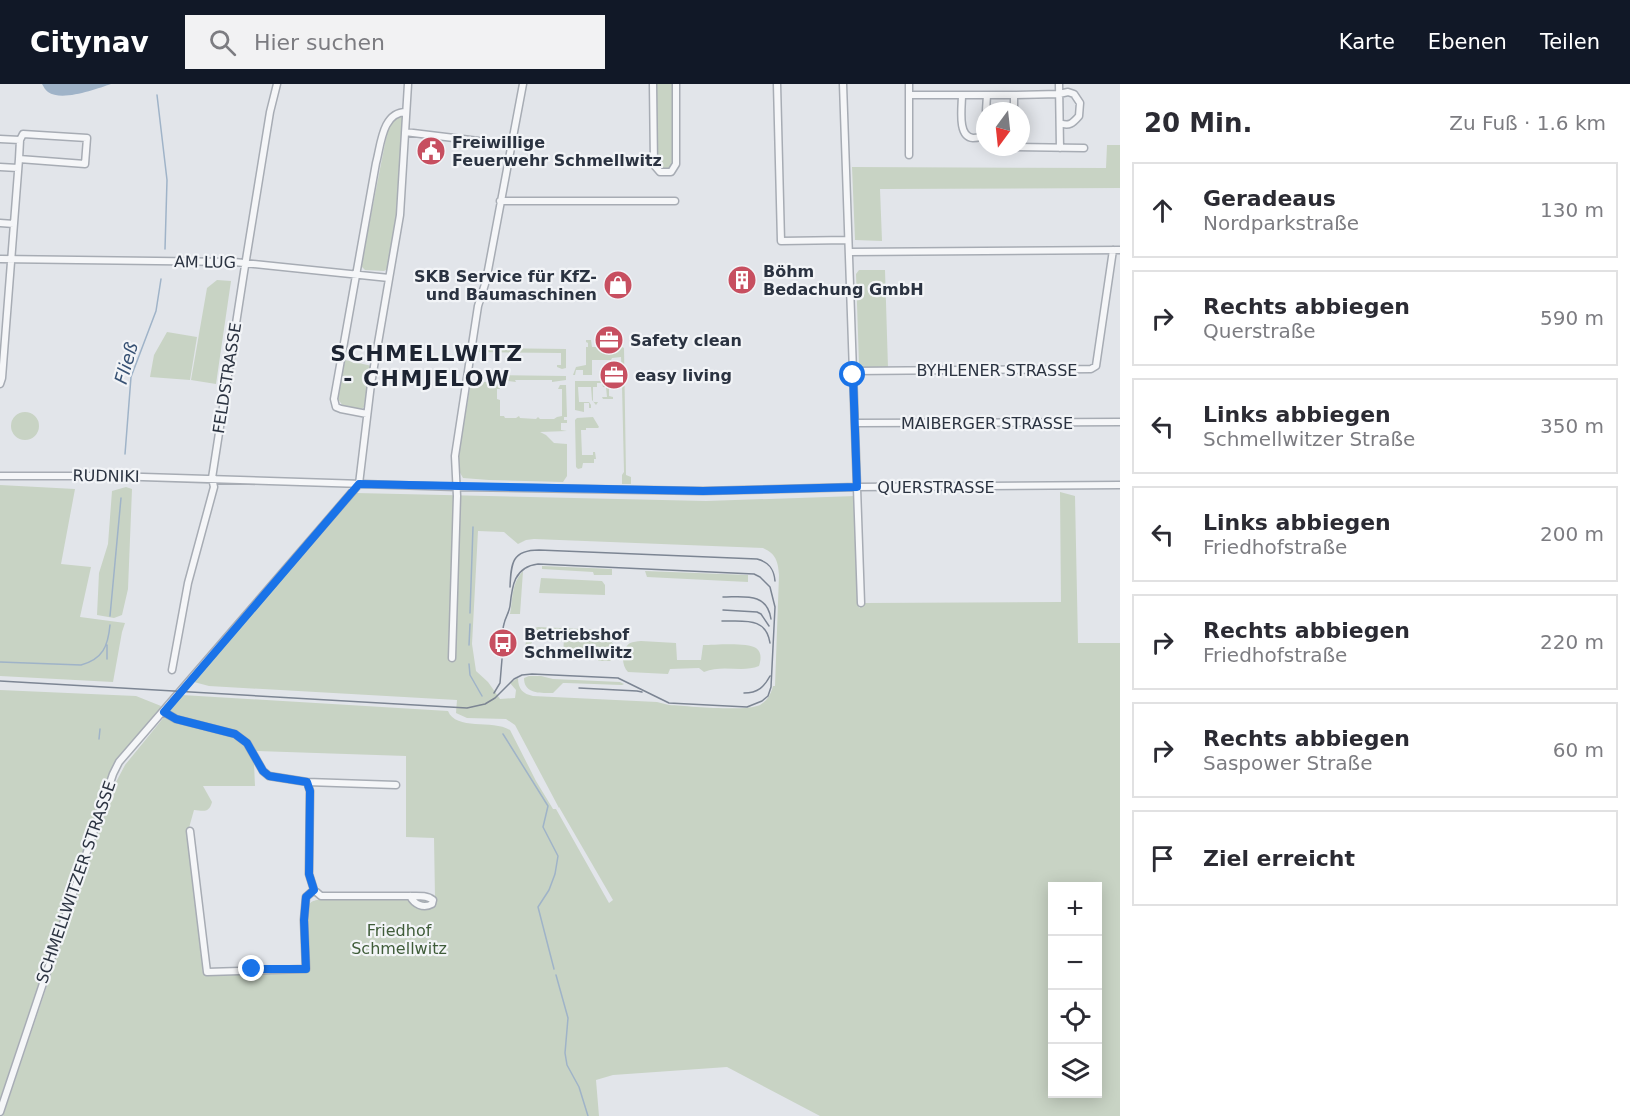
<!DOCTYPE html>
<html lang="de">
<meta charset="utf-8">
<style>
body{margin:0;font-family:"DejaVu Sans",sans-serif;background:#f2f2f3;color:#2b2b33}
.controls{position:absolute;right:18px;bottom:18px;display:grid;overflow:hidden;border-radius:0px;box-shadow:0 3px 15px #0003}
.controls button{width:54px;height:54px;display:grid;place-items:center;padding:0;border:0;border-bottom:2px solid #e1e1e2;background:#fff;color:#2b2b33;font:30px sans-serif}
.compass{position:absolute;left:976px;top:18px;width:54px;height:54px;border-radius:50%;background:#fff;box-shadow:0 3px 15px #0003;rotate:195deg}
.stop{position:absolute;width:18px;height:18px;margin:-14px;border:4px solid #1a73e8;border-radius:50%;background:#fff}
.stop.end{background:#1a73e8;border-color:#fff;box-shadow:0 2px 6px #0008}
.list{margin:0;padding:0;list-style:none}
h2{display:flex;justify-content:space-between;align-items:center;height:78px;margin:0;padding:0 24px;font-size:26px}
h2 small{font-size:20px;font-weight:400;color:#7c7c81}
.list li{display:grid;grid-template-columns:39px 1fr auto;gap:18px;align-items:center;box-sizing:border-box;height:96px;margin:0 12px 12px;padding:0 12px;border:2px solid #e1e1e2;border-radius:0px}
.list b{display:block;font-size:22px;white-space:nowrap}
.list p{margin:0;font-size:20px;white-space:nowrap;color:#7c7c81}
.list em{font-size:20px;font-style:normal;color:#7c7c81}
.icon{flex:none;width:33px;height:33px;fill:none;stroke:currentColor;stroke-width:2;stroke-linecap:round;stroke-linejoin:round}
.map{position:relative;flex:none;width:1120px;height:1032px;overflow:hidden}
header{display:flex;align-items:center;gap:36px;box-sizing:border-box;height:84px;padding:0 30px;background:#111827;color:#fff}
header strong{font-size:28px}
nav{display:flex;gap:33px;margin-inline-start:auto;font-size:21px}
.search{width:420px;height:54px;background:#f2f2f3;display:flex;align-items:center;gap:15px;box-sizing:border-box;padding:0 21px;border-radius:0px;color:#7c7c81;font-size:22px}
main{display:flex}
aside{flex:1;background:#fff}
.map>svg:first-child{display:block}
.green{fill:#c8d3c4;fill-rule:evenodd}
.water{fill:#9fb3c8}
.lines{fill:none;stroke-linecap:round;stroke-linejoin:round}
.stream{stroke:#9fb3c8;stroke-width:1.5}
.minor-casing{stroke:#a7acb4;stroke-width:9}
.minor{stroke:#f5f6f8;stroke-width:6}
.tram{stroke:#7c8593;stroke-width:1.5}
.route{stroke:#1a73e8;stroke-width:8}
.labels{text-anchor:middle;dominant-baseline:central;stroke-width:4.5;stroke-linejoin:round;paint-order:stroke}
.poi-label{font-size:16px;font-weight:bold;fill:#2b3341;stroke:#f2f4f7;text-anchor:start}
.street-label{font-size:16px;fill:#2b3341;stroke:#f2f4f7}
.park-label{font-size:16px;fill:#3f5c39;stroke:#f2f4f7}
.water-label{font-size:18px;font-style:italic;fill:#375173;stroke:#f2f4f7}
.district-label{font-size:22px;font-weight:bold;letter-spacing:1.5px;fill:#1d2432;stroke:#f2f4f7}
</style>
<header>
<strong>Citynav</strong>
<div class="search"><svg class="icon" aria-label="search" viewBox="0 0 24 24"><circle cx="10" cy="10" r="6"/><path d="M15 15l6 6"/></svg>Hier suchen</div>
<nav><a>Karte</a><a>Ebenen</a><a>Teilen</a></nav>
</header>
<main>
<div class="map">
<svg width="1120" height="1032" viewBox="0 0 1120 1032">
<rect width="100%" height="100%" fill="#e2e5ea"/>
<path class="green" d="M656,0h18l1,79 -5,6h-8l-5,-6z
M396,32h7l1,2 -8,98 -8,53 -4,2 -19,-1 -4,-4 27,-138 3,-7z
M1107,61h13v43l-240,1 2,52 -27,-1 -3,-73 254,1z
M859,186h26l3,98 -26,-1 -3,-3 -3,-90z
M217,196l14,1 -15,103 -25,-4 16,-92z
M167,248l30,5 -7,43 -40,-3 4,-22z
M586,256h5l1,7h30l2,1 2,127 5,2v7h-9v-9l2,-3 -2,-86h-4v-4h-5v4l-4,1v9l4,1v2h-10l-1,-2h5l-1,-10h-3l-1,-4h-5v4h-4v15h5l-2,3 -4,-5 -1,-13h-13l1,15h10l2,3v3h-2v-5h-5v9l-9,-2v-29h36v-3h11l-1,-21 -9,1 -1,2h-19v15h-9v-5h-7l-1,5h-2l3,-8 10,-2v-18h2v-4l-2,-1z
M477,264l89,1v19l-4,1 -5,-2v-2h4v-12l-85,-1z
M345,276l27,6 -8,41 -2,2 -19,-3 -5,-7z
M492,291l74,1v4l-14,2v-2h-37l1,2 -16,-2v9h-3v10l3,1v16h4l1,2h11l3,-2 1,2 16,1 2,-2 2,2h14l3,-2 5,-1v-27h-4l2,-4h6l1,32h-3v3h3v3h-6v7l6,1 -27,1 6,3 8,8 13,1v32l-4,6 -74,-2 -26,-2 -5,-9v-11l13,-76h20z
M11 342a14 14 0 1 1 28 0a14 14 0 1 1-28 0Z
M593,333l6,10 -1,1h-12v2h-5l1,25h11v-3h2l1,7h-2v4h-11l-1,5 -4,1 -2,-2 -1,-47 2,-2z
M0,401l75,4 -14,75 30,3 -11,50 45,6 -3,9 -9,50 -113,-6z
M126,403l6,2 -4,100 -6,26 -8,3 -17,-3 2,-42 9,-29 4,-53z
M1060,408l15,4 3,147h42v473h-300l-93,-49 -114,8 -17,5 3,36h-596l112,-332 10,-19 57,-70 266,16c8,20 44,8 62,19l26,51 17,28h3l53,94 4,-3 -54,-93v1l-44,-83 -9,-6 -39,-1 -11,-5 1,-13 -248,-14 -15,-4 162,-189 350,8 150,-5 3,112 6,-5 196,-1zM478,447l26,1 14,12 8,-4 8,-1 229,9c13,6 15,13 16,27l-4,111h-2c-2,8 -6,15 -13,19 -15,7 -72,1 -91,0l-12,-3 -124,-6c-10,-2 -15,-7 -15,-18l-8,5 6,7 -1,8 -15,1 -12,-17 -12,-11 -4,-27zM257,667l149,5v81l28,1 1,60 -118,2c-4,1 -6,1 -8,5 -4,9 -1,53 -1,66l-105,2 -16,-138 7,-25c10,1 15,3 18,-8l-9,-16h52l-1,-22 -3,-10zM1052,802h46v208h-46z
M542,482l70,3v6h-18l-1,-3 -51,-3z
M523,487l-3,43h-10c3,-15 1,-30 13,-43z
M645,487l103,4v7l-101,-5z
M541,494l61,3 3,4v10l-66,-2z
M538,543l66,3v9l6,2 5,4 1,10 -6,6h-12l2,-4h-23l-4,3 -42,-2 -6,-6 1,-13h4l2,3 -3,6 2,4 3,2 29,1 1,-17 -38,-2 2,-6z
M641,557l35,2 1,17h24l2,-15c11,0 44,-3 53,3 6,4 5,12 3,18 -17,7 -36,-2 -55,6l-5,-4 -29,1 -2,5 -40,-2c-7,-7 -7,-23 2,-29 3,-1 7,-2 11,-2z
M529,592h12l12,3 67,3 4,2 -2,1 -56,-2h-3l-10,10c-13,0 -29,1 -29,-15z
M0,606l136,6 25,10 -2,5 -41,47 -13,27 -105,314z"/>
<path class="water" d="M42,0h69c-15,5 -49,18 -63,8 -3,-2 -4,-5 -6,-8z"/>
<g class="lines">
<path class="stream" d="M157,11l10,85 -2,69
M125,370l6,-77 25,-66 5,-32
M470,529l3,-86
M110,532l11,-118
M107,561v14
M469,561l1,-21
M0,578l81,3c22,-6 27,-19 29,-40
M469,580l1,11 12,21
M503,650l45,72 -5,21 15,29 -3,18 -6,16 -11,17 16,62
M99,655l1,-10
M556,891l12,43 -3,35 2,12 12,22 9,29"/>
<g class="minor-casing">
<path id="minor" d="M653,0l1,81 6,7h11l5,-8v-80
M777,0l4,157 67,-1
M843,0l18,519
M909,0v71
M1059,0l1,64
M909,11h105l45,-1 9,-2 6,2 6,9 -1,13c-6,7 -10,11 -19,7
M962,11c0,12 -5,42 11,43 6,0 8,-1 12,-6
M986,27l1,-16
M1014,27v-16
M405,48l106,13
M0,55l20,1 3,-6 64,4 -2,26 -66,-5 -17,219 -2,6
M1015,63l69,1
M19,75l1,-19
M0,83l18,1
M500,117h175
M0,139l14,1
M849,168l271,-2
M0,175l234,3 155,16
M853,287l238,-2 5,-3 17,-116
M367,330l-26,-5 -5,-2 -2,-8 42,-236c5,-18 6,-51 30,-51
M855,339l265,-1
M0,392h111l345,11 247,4 154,-4 263,-2
M452,574l5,-162 -2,-40 23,-150 8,-25 37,-197
M172,586l16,-87 26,-96 -2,-9 32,-206 26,-160 7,-28
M164,628l12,7 59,15 12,9 16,28 6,5 38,6 3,9 -1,83 5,16
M307,698l89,3
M190,747l17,141 99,-3 -2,-49 2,-23 8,-7
M314,806l7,6h89c8,0 17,-1 23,4l-1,4c-9,5 -18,0 -22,-8
M0,1028l113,-338 6,-12 240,-278 12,-100 29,-169 8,-131"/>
</g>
<use href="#minor" class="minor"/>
<path class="tram" d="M510,503c1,-24 2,-37 29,-37l218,9c12,3 17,10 18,22
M723,513c21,0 44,-5 48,22
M723,526l34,2 4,2 8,12
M722,537c21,1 44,-5 48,22
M0,597l467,27 18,-4 10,-6 19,-19 8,-4 10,-1 86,4 51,25 78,4 15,-6 6,-5 3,-9 4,-80 -5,-20 -10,-10 -6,-3 -216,-10c-24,3 -26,22 -28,42 -1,7 -5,12 -6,18 -2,6 -1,13 -1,19
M579,604l58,3 5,1
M494,609l6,-10 2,-24
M744,609c14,0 20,-6 26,-17"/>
</g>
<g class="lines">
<path class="route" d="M252,885h54l-2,-49 2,-23 8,-7 -5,-16 1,-83 -3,-9 -38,-6 -6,-5 -16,-28 -12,-9 -59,-15 -12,-7 195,-228 344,7 154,-4 -4,-112"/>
</g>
<defs>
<g id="civic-disc" transform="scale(1.5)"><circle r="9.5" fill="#c74f60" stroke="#f2f4f7"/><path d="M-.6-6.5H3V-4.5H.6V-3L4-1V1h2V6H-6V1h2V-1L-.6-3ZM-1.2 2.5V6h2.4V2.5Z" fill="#fff"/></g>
<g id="building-disc" transform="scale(1.5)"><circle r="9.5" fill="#c74f60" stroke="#f2f4f7"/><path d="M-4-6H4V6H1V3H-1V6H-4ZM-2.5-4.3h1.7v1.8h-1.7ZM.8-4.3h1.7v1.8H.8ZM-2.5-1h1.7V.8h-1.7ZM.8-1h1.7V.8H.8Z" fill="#fff"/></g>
<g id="shop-disc" transform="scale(1.5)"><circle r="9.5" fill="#c74f60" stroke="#f2f4f7"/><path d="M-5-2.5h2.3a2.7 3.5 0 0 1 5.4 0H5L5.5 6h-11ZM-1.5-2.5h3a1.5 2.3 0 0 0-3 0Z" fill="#fff"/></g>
<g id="office-disc" transform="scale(1.5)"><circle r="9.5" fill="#c74f60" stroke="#f2f4f7"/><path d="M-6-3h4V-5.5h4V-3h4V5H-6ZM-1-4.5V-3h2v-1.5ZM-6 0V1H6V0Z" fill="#fff"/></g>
<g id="bus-disc" transform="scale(1.5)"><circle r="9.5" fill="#c74f60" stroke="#f2f4f7"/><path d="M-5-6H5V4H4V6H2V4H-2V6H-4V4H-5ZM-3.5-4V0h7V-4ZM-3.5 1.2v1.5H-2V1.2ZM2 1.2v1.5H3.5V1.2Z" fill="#fff"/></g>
</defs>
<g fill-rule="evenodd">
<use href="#civic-disc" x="431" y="67"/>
<use href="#building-disc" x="742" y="196"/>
<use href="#shop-disc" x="618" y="201"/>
<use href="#office-disc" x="609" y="256"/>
<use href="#office-disc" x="614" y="291"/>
<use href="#bus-disc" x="503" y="559"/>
</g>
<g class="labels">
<g class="poi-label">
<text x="452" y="58">Freiwillige<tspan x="452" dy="18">Feuerwehr Schmellwitz</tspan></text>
<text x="763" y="187">Böhm<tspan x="763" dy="18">Bedachung GmbH</tspan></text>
<text x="597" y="192" text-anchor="end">SKB Service für KfZ-<tspan x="597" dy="18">und Baumaschinen</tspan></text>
<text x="630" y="256">Safety clean</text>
<text x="635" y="291">easy living</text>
<text x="524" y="550">Betriebshof<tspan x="524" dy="18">Schmellwitz</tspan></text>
</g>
<g class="street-label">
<text transform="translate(205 178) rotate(1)">AM LUG</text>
<text x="997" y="286">BYHLENER STRASSE</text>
<text transform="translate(227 294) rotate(-81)">FELDSTRASSE</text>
<text x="987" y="339">MAIBERGER STRASSE</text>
<text transform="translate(106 392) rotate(1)">RUDNIKI</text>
<text x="936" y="403">QUERSTRASSE</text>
<text transform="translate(76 798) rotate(-71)">SCHMELLWITZER STRASSE</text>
</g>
<g class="park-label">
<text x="399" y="846">Friedhof<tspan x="399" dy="18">Schmellwitz</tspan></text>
</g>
<g class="water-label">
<text transform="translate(126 279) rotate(-74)">Fließ</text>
</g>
<g class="district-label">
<text x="427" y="269">SCHMELLWITZ<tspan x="427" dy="25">- CHMJELOW</tspan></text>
</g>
</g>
</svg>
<div class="controls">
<button>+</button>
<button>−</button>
<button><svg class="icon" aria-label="locate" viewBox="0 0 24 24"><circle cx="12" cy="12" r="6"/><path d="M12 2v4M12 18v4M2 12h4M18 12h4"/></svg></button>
<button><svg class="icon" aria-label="layers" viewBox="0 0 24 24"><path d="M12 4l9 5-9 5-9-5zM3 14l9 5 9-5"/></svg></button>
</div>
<svg class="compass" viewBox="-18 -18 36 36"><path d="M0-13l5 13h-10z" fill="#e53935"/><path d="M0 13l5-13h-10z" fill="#7c7c81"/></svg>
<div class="stop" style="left:853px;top:291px"></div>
<div class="stop end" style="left:252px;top:885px"></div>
</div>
<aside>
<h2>20 Min.<small>Zu Fuß · 1.6 km</small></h2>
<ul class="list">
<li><svg class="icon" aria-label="ahead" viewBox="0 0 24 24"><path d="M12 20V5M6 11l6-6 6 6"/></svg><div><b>Geradeaus</b><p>Nordparkstraße</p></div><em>130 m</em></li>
<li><svg class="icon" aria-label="right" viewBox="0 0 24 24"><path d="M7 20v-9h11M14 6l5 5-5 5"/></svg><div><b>Rechts abbiegen</b><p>Querstraße</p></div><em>590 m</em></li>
<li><svg class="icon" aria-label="left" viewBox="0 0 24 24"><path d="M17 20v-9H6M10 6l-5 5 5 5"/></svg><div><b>Links abbiegen</b><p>Schmellwitzer Straße</p></div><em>350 m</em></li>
<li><svg class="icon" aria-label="left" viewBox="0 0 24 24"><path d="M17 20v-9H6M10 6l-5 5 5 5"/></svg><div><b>Links abbiegen</b><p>Friedhofstraße</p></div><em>200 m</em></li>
<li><svg class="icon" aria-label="right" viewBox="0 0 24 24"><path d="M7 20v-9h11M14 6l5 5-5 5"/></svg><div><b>Rechts abbiegen</b><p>Friedhofstraße</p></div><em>220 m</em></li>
<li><svg class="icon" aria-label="right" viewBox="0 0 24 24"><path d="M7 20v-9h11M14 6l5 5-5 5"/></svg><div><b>Rechts abbiegen</b><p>Saspower Straße</p></div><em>60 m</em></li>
<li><svg class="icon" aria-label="arrive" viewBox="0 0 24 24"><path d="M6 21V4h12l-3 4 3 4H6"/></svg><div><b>Ziel erreicht</b></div></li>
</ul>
</aside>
</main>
